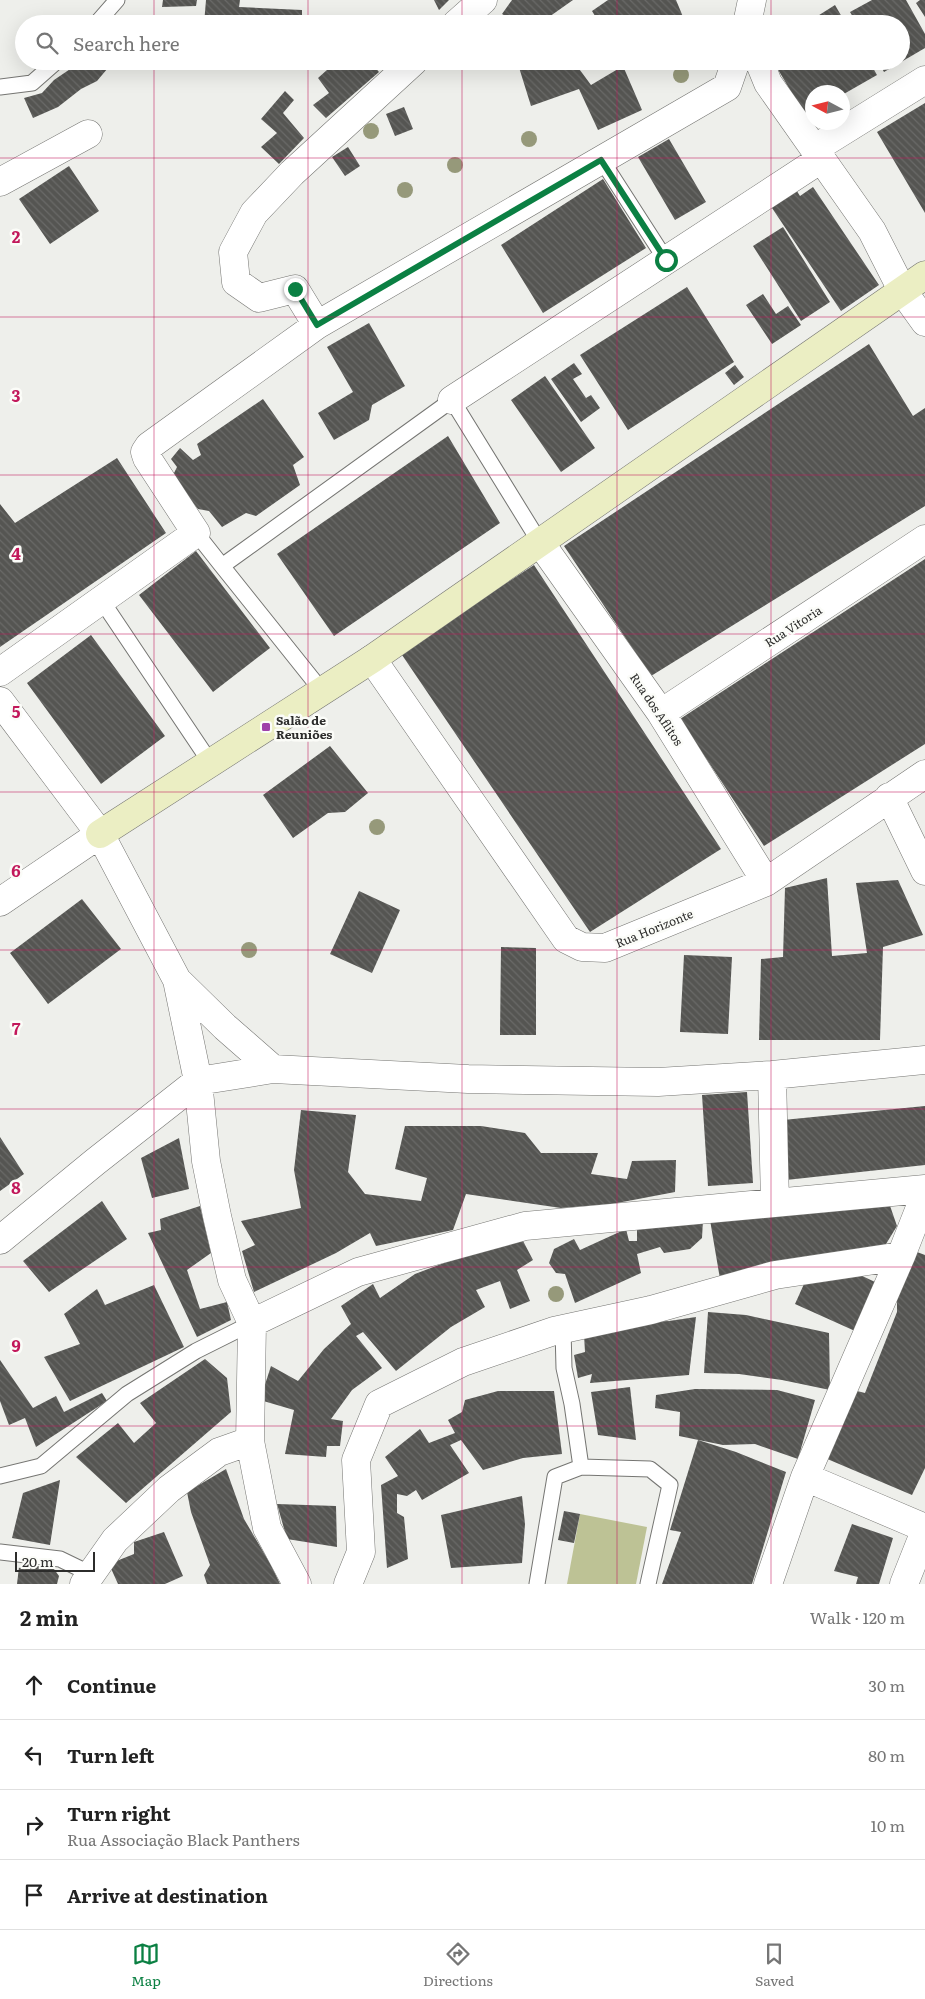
<!DOCTYPE html>
<meta charset="utf-8">
<style>
body{margin:0;font-family:Literata,serif;background:#f6f6f6;color:#222}
.compass{position:absolute;left:805px;top:85px;width:45px;height:45px;border-radius:50%;background:#fff;box-shadow:0 5px 20px #0002;rotate:277deg}
.scale{position:absolute;left:15px;bottom:12px;width:80px;box-sizing:border-box;padding-left:5px;border:2px solid #2c2c2b;border-top:0;font-size:14px;line-height:18px;white-space:nowrap;color:#2c2c2b;-webkit-text-stroke:4px #fbfcf8;paint-order:stroke}
.stop{position:absolute;width:15px;height:15px;margin:-11px;border:4px solid #0b8043;border-radius:50%;background:#fff}
.stop.end{background:#0b8043;border-color:#fff;box-shadow:0 1px 5px #0008}
.list{margin:0;padding:0;list-style:none}
h2{display:flex;justify-content:space-between;align-items:center;height:65px;margin:0;padding:0 20px;font-size:21px}
h2 small{font-size:16px;font-weight:400;color:#767676}
.list li{display:grid;grid-template-columns:32px 1fr auto;gap:15px;align-items:center;box-sizing:border-box;height:70px;padding:0 20px;border-top:1px solid #e0e0e0}
.list b{display:block;font-size:19px;white-space:nowrap}
.list p{margin:0;font-size:16px;white-space:nowrap;color:#767676}
.list em{font-size:16px;font-style:normal;color:#767676}
.icon{flex:none;width:28px;height:28px;fill:none;stroke:currentColor;stroke-width:2;stroke-linecap:round;stroke-linejoin:round}
.map{position:relative;flex:none;width:925px;height:1584px;overflow:hidden}
.search{position:absolute;background:#fff;box-shadow:0 5px 20px #0002;left:15px;right:15px;top:15px;height:55px;display:flex;align-items:center;gap:12px;box-sizing:border-box;padding:0 18px;border-radius:28px;color:#767676;font-size:19px}
.sheet{height:345px;background:#fff}
nav{display:flex;justify-content:space-around;align-items:center;box-sizing:border-box;height:70px;border-top:1px solid #e0e0e0;background:#fff;font-size:14px;color:#767676}
nav a{display:grid;justify-items:center;gap:2px}
nav .on{color:#0b8043}
.map>svg:first-child{display:block}
.green{fill:#bdc295}
.building{fill:url(#building-back-hatch)}
.lines{fill:none;stroke-linecap:round;stroke-linejoin:round}
.lane-casing{stroke:#757572;stroke-width:17}
.street-casing{stroke:#757572;stroke-width:29}
.secondary-casing{stroke:#757572;stroke-width:29}
.lane{stroke:#fff;stroke-width:15}
.street{stroke:#fff;stroke-width:28}
.secondary{stroke:#ebeec3;stroke-width:28}
.tree{fill:#96997a}
.route{stroke:#0b8043;stroke-width:6}
.grid{fill:none;stroke:#c2185b;stroke-width:1;stroke-opacity:0.55}
.poi-dot{fill:#9f41aa;stroke:#fbfcf8;stroke-width:2}
.labels{text-anchor:middle;dominant-baseline:central;stroke-width:5;stroke-linejoin:round;paint-order:stroke}
.street-label{font-size:12px;fill:#2c2c2b;stroke:#fbfcf8}
.poi-label{font-size:12px;font-weight:bold;fill:#2c2c2b;stroke:#fbfcf8;text-anchor:start}
.grid-label{font-size:16px;text-anchor:middle;font-weight:bold;fill:#c2185b;stroke:#fbfcf8;stroke-width:5;stroke-linejoin:round;paint-order:stroke}
</style>
<div class="map">
<svg width="925" height="1584" viewBox="0 0 925 1584">
<defs>
<pattern id="building-back-hatch" width="6" height="6" patternUnits="userSpaceOnUse" patternTransform="scale(1.25)"><rect width="6" height="6" fill="#555552"/><path d="M-1 5l2 2M0 0l6 6M5-1l2 2" fill="none" stroke="#6a6a68"/></pattern>
</defs>
<rect width="100%" height="100%" fill="#eeefeb"/>
<path class="green" d="M580,1514l67,13 -11,57h-69z"/>
<path class="building" d="M163,0h34l-1,6 -34,1z
M206,0h34l-1,7 63,3v14h-98z
M434,0h15l-10,10z
M512,0h61l-34,24h-21l-16,-10z
M608,0h68l10,24h-86l-8,-13z
M872,0h34l19,34v14l-41,24 -6,-11h23v-37h-44l-7,-12z
M920,0h5v17l-9,-14z
M835,5l11,19h-41z
M82,61h52l-12,8 -9,-7 -16,19 -16,8 -23,18 -25,11 -9,-20 18,-5 12,-13z
M337,61h33l9,11 -53,46 -13,-13 16,-12 -11,-15z
M517,61h65l-5,5 14,19 32,-19 19,44 -44,20 -19,-41 -48,17z
M773,61h96l8,14 -35,20v-3h-30v21l-6,4z
M285,91l9,9 -11,13 21,25 -25,26 -18,-17 16,-14 -16,-14z
M925,103v110l-48,-81z
M404,107l9,22 -18,7 -9,-22z
M669,139l37,63 -31,18 -37,-63z
M348,147l12,19 -15,10 -13,-19z
M69,166l30,45 -49,33 -31,-45z
M603,179l43,69 -103,65 -42,-68z
M793,185l7,11 13,-9 66,98 -38,26 -73,-109z
M783,227l47,75 -29,19 -48,-75z
M687,287l47,75 -106,68 -48,-75z
M763,294l13,20 12,-8 13,19 -29,19 -26,-39z
M369,323l36,63 -33,19 -3,15 -35,20 -16,-27 35,-21 -26,-45z
M869,344l44,72 12,-8v98l-274,170 -87,-130z
M574,363l8,11 -9,5 13,19 5,-3 9,13 -19,14 -30,-43z
M735,365l9,12 -10,8 -9,-12z
M545,376l50,72 -34,24 -50,-72z
M263,399l41,58 -11,8 7,20 -44,31 -10,-3 -24,14 -13,-16 -11,-2 -26,-32 5,-10 -6,-8 9,-11 13,12 8,-5 -4,-11z
M448,436l52,87 -166,113 -57,-82z
M117,458l49,75 -166,114v-143l15,19z
M196,551l74,97 -57,44 -74,-97z
M925,559v185l-161,102 -84,-127z
M534,565l187,284 -131,83 -190,-280z
M91,635l74,101 -64,48 -74,-101z
M330,746l38,47 -23,19 -17,1 -35,25 -30,-43z
M827,878l5,78 35,-3 -11,-70 42,-3 25,55 -40,12 -3,93h-121l2,-81 22,-2 2,-69z
M359,891l41,19 -28,63 -42,-19z
M82,899l39,50 -73,55 -38,-51z
M501,947l35,1v87h-36z
M684,955l48,2 -4,77 -48,-2z
M747,1092l6,91 -45,3 -6,-91z
M925,1106v59l-139,15 -3,-60z
M301,1110l55,5 -8,57 17,22 56,7 6,-23 -32,-9 10,-43h76l44,7 16,20h57l-7,21 36,5 5,-18 44,-1 -1,32 -63,12 -51,4 -95,-14 -13,36 -77,16 -6,-13 -34,20 -82,39 -12,-41 13,-6 -14,-24 60,-13 -7,-38z
M0,1137l24,37 -24,17z
M179,1138l10,51 -37,9 -11,-40z
M888,1200l9,26 -11,18 -24,8 -142,27 -10,-59z
M102,1201l25,38 -78,53 -26,-31z
M200,1206l11,47 -24,17 13,39 27,-7 4,18 -34,17 -49,-104 13,-3 -1,-11z
M703,1220l-1,18 -12,11 -26,4 -4,-6 -23,7 4,19 -66,30 -10,-29 -9,-1 -7,-10 5,-14 20,-10 6,11 46,-21 3,12h8v-13z
M522,1239l11,21 -16,10 13,31 -20,8 -10,-28 -24,9 9,17 -34,20 -55,44 -33,-39 -7,4 26,32 -30,22 -21,29 12,2 -3,25h-13l-1,11 -41,-3 9,-44 -34,-10 11,-34 27,15 26,-32 27,-25 -10,-18 32,-22 7,14 35,-24 58,-22z
M917,1252l8,3v213l-13,27 -87,-37 32,-67 8,2 32,-81v-12z
M858,1274l17,8 -20,49 -60,-27 9,-20z
M154,1285l30,62 -114,54 -26,-44 36,-13 -16,-30 33,-25 8,16z
M708,1312l38,3 83,18 1,57 -48,-10 -43,-6 -35,-1z
M696,1317l-7,58 -99,8 2,-9 -14,4 -4,-23 11,-3 -1,-17 44,-12 41,-2z
M205,1359l22,19 4,34 -105,91 -50,-46 42,-34 16,20 22,-20 -16,-20z
M0,1360l33,48 23,-12 8,16 38,-19 5,8 -71,46 -11,-29 -16,7 -9,-24z
M630,1387l6,53 -38,-5 -7,-43z
M695,1389l82,1 38,10 -17,59 -43,-15 -32,1 -44,-9 1,-24 -25,-4 1,-13z
M498,1391h56l8,63 -39,4 -40,12 -22,-30 -11,5 19,28 -47,27 -6,-10 -9,6 -10,-2v19l7,4 4,42 -21,9 -6,-83 17,-9 -13,-19 35,-28 9,14 26,-10 -7,-13 14,-8 3,-12z
M698,1440l38,12 50,20 -34,112h-90l19,-52 -11,-2z
M226,1469l18,50 27,46 9,19h-73l-3,-9 6,-10 -19,-53 -4,-20z
M60,1480l-10,65 -38,-7 11,-45z
M522,1496l3,28 -3,39 -71,5 -10,-53z
M277,1504l59,2 1,41 -50,-8z
M564,1511l16,3 -6,29 -16,-3z
M852,1524l41,14 -14,46h-23l2,-7 -24,-6z
M164,1532l19,44 -18,8h-47l-9,-20 25,-10v-12z
M38,1566l16,3 5,7 -2,8h-40l2,-17z"/>
<g class="lines">
<g class="lane-casing">
<path id="lane" d="M96,24l21,-24
M0,87l32,-4 25,-22
M601,159l65,101
M196,533l26,33 230,-166 87,141
M222,566l100,125
M102,601l108,161
M563,1329l1,39 8,36 9,63
M0,1476l41,-10 86,-72 69,-43 56,-28
M0,1552l60,7 31,15 2,4
M537,1584l18,-107 26,-10 69,2 20,16 -22,99"/>
</g>
<g class="street-casing">
<path id="street" d="M456,24l27,-24
M747,24l5,-24
M759,61l9,22 104,148 30,59 23,32
M814,149l111,-69
M0,182l88,-48
M317,325l-22,-36 -36,9 -23,-16 -3,-30 21,-39 38,-40 122,-112
M452,400l369,-241
M539,541l122,172 105,169
M372,659l194,280 16,8 23,1 161,-66 159,-108
M0,672l196,-139 -49,-75 -2,-6 4,-6 168,-121 410,-238 9,-26
M0,701l100,133 77,146 21,101 8,80 11,55 15,64 20,43 -2,118 -31,11 -50,37 -54,51 -31,44
M661,713l264,-174
M889,797l36,74
M0,902l100,-68
M177,980l48,47 48,42
M772,1075l3,128
M0,1240l95,-78 103,-81 75,-12 195,10 190,3 114,-7 153,-15
M252,1323l106,-51 167,-46 400,-37
M250,1441l17,87 30,56
M805,1477l120,51
M348,1584l13,-32 -5,-92 23,-56 84,-42 91,-31 97,-21 124,-35 126,-19
M768,1584l37,-107 96,-221 24,-61
M904,1584l21,-53"/>
</g>
<g class="secondary-casing">
<path id="secondary" d="M100,834l272,-175 553,-384"/>
</g>
<use href="#lane" class="lane"/>
<use href="#street" class="street"/>
<use href="#secondary" class="secondary"/>
</g>
<g class="tree">
<circle cx="681" cy="75" r="8"/>
<circle cx="371" cy="131" r="8"/>
<circle cx="529" cy="139" r="8"/>
<circle cx="455" cy="165" r="8"/>
<circle cx="405" cy="190" r="8"/>
<circle cx="377" cy="827" r="8"/>
<circle cx="249" cy="950" r="8"/>
<circle cx="556" cy="1294" r="8"/>
</g>
<g class="lines">
<path class="route" d="M295,289l22,36 284,-165 65,100"/>
</g>
<path class="grid" d="M154,0v24M308,0v24M462,0v24M617,0v24M771,0v24M154,61v1523M308,61v1523M462,61v1523M617,61v1523M771,61v1523M0,158h925M0,317h925M0,475h925M0,634h925M0,792h925M0,950h925M0,1109h925M0,1267h925M0,1426h925"/>
<rect class="poi-dot" x="261" y="722" width="10" height="10" rx="2.5"/>
<g class="labels">
<g class="street-label">
<text transform="translate(793 626) rotate(-33)">Rua Vitoria</text>
<text transform="translate(657 709) rotate(56)">Rua dos Aflitos</text>
<text transform="translate(654 928) rotate(-22)">Rua Horizonte</text>
</g>
<g class="poi-label">
<text x="276" y="720">Salão de<tspan x="276" dy="14">Reuniões</tspan></text>
</g>
</g>
<g class="grid-label">
<text x="16" y="243">2</text>
<text x="16" y="402">3</text>
<text x="16" y="560">4</text>
<text x="16" y="718">5</text>
<text x="16" y="877">6</text>
<text x="16" y="1035">7</text>
<text x="16" y="1194">8</text>
<text x="16" y="1352">9</text>
</g>
</svg>
<svg class="compass" viewBox="-18 -18 36 36"><path d="M0-13l5 13h-10z" fill="#e53935"/><path d="M0 13l5-13h-10z" fill="#767676"/></svg>
<div class="scale">20 m</div>
<div class="stop" style="left:666px;top:260px"></div>
<div class="stop end" style="left:295px;top:289px"></div>
<div class="search"><svg class="icon" aria-label="search" viewBox="0 0 24 24"><circle cx="10" cy="10" r="6"/><path d="M15 15l6 6"/></svg>Search here</div>
</div>
<section class="sheet">
<h2>2 min<small>Walk · 120 m</small></h2>
<ul class="list">
<li><svg class="icon" aria-label="ahead" viewBox="0 0 24 24"><path d="M12 20V5M6 11l6-6 6 6"/></svg><div><b>Continue</b></div><em>30 m</em></li>
<li><svg class="icon" aria-label="left" viewBox="0 0 24 24"><path d="M17 20v-9H6M10 6l-5 5 5 5"/></svg><div><b>Turn left</b></div><em>80 m</em></li>
<li><svg class="icon" aria-label="right" viewBox="0 0 24 24"><path d="M7 20v-9h11M14 6l5 5-5 5"/></svg><div><b>Turn right</b><p>Rua Associação Black Panthers</p></div><em>10 m</em></li>
<li><svg class="icon" aria-label="arrive" viewBox="0 0 24 24"><path d="M6 21V4h12l-3 4 3 4H6"/></svg><div><b>Arrive at destination</b></div></li>
</ul>
</section>
<nav>
<a class="on"><svg class="icon" aria-label="map" viewBox="0 0 24 24"><path d="M3 6l6-2 6 2 6-2v14l-6 2-6-2-6 2zM9 4v14M15 6v14"/></svg>Map</a>
<a><svg class="icon" aria-label="directions" viewBox="0 0 24 24"><path d="M12 3l9 9-9 9-9-9zM9 14v-3h6M13 9l2 2-2 2"/></svg>Directions</a>
<a><svg class="icon" aria-label="saved" viewBox="0 0 24 24"><path d="M7 4h10v16l-5-4-5 4z"/></svg>Saved</a>
</nav>
